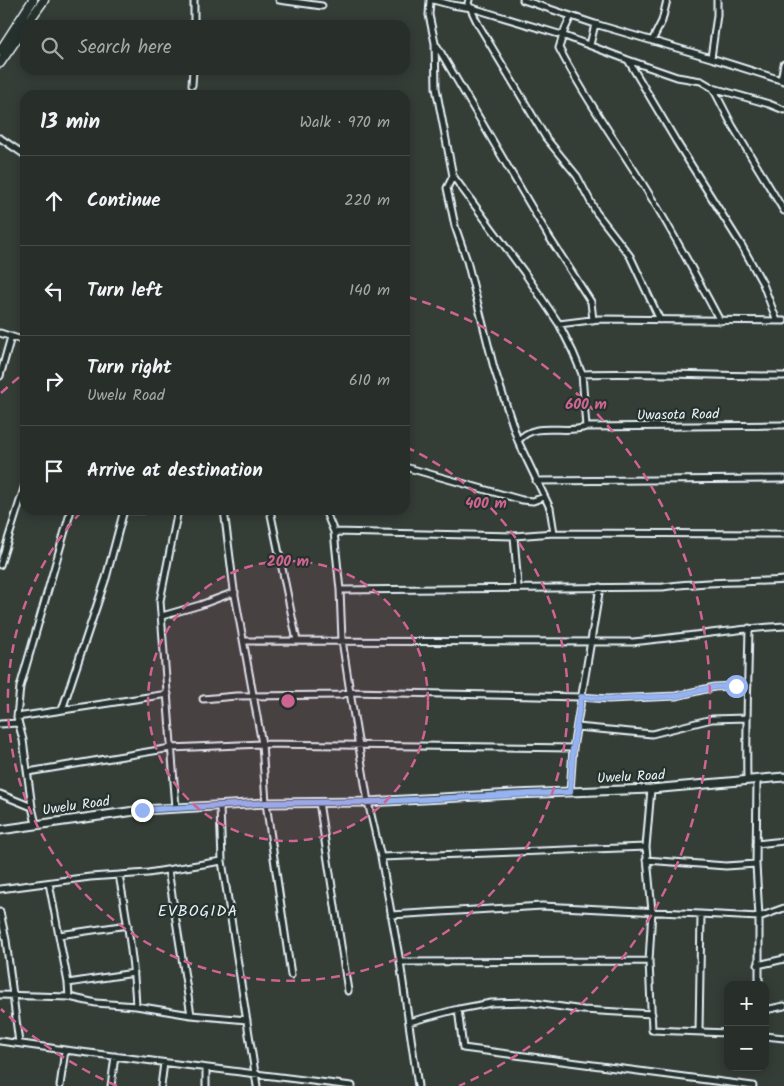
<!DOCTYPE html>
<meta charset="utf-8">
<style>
body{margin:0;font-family:Kalam,sans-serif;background:#303631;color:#f1f3f6}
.controls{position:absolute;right:15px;bottom:15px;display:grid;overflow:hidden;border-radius:10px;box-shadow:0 2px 12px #0003}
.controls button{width:45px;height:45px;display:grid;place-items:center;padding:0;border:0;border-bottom:1px solid #444a46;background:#282e29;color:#f1f3f6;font:25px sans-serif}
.stop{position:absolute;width:15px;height:15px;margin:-11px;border:4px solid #95b2f1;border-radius:50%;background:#fff}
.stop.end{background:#95b2f1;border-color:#fff;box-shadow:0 1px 5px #0008}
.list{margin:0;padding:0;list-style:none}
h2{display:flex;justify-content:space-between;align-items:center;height:65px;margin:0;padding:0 20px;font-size:21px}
h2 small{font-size:16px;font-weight:400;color:#a5a8a8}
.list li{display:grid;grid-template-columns:32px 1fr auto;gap:15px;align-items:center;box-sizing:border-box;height:90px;padding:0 20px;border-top:1px solid #444a46}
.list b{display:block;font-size:19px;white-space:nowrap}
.list p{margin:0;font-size:16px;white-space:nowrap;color:#a5a8a8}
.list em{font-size:16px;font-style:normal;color:#a5a8a8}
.icon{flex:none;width:28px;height:28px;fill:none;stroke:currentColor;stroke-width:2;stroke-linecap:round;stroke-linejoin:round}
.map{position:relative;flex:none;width:784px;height:1086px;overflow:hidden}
.search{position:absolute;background:#282e29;box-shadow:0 2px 12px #0003;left:20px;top:20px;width:390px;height:55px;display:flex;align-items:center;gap:12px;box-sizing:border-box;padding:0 18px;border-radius:15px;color:#a5a8a8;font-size:19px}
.panel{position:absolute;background:#282e29;box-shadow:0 2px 12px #0003;left:20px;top:90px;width:390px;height:425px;border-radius:15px}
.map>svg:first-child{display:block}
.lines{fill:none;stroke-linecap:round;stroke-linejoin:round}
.street-casing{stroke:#e8f1f8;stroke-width:9}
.secondary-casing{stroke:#e8f1f8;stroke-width:11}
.primary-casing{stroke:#e8f1f8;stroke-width:11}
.street{stroke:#26332d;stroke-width:5}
.secondary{stroke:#26332d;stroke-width:7}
.primary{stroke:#26332d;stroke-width:8}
.route{stroke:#95b2f1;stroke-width:6}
.ring{fill:none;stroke:#cf6492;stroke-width:2.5;stroke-dasharray:9 6}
.labels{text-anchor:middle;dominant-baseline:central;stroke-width:4.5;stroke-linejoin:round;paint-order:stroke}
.street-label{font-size:14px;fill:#e8f1f8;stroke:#26332d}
.quarter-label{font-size:16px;letter-spacing:1px;fill:#e8f1f8;stroke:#26332d}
.centre{fill:#cf6492;stroke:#26332d;stroke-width:2.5}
.ring-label{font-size:15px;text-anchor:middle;font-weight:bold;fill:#cf6492;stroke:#26332d;stroke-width:4.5;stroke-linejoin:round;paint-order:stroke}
</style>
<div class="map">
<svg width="784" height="1086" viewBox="0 0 784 1086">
<rect width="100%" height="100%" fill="#353d37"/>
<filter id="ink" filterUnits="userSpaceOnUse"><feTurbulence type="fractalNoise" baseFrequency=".02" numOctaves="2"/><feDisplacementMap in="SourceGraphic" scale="10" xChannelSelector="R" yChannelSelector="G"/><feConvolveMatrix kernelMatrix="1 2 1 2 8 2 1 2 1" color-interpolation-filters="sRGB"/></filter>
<g filter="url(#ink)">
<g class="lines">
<g class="street-casing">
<path id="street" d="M194,0v25
M279,0l43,6
M430,0l-1,15 6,28 1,45 17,88 -6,12 8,38 12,35 27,107 24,73 32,67 4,25
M433,0l19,5 20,3 90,27 66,25 49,17 24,4 12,7 56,16 15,6
M469,0l-1,3 10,21 68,114 31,38 19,36 34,44 30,64
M523,0l72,24 116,34 73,23
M571,16l-6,13 -6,19c26,51 60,97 90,146 26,41 48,84 71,127
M652,41l10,-20 5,-21
M590,45l5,-21
M437,46l112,191 42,65 2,18
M711,58l6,-43v-15
M628,60l48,81 66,105 21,38 14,37
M781,80l3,-16
M192,85l1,-15
M713,88l19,37 52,86
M0,138l25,17
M453,176l71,96 35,52 14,28 9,22 4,53
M559,324l40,-5 185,2
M0,333l25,8
M582,374c67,-2 135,2 202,2
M0,376l11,-39
M518,441c17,-21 46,-6 68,-14l198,-2
M405,467l117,33 11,1 11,-4
M536,481l248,-2
M126,510h18
M224,510l10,80 28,154 4,59 25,172
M270,510l27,131
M325,510l9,22 6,58 2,50 8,52 18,110 13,55 19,105 18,124
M334,532l180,4 40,-3 230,1
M514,536l4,51
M0,565l25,-80
M340,590l323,-3c40,-6 81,-4 121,-7
M162,616l38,-11 35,-13
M244,641l389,1c50,-5 100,-13 151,-16
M203,699l33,-3 104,-1 10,-3 231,5 27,2 68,-3 38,-9 34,-2
M62,710l44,-132 18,-68
M17,717l151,-23
M0,724l18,-1
M577,727l75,7 60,-15 34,-1
M28,772l143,-24 91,-4 311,4
M747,780c-1,-51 1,-101 2,-152
M757,780l-1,84 3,53v68
M651,789l-5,58 6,64 -3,50 3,69 76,3
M570,792l3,-44 27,-161
M0,794l32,13
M319,802l29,189
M220,807l2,54 35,225
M176,808l-16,-207 18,-91
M36,824l-4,-17 -9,-67 -6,-23 3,-30 51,-177
M756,844l28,-3
M381,857l265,-10
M646,860l80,6 30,-2
M168,870l23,145
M119,875c8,43 15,86 17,131
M49,883l19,100 1,14
M0,889l90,-12 58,-4 74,-12
M0,912l6,28 13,103
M391,915l151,-9 217,11 25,-9
M59,935l69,-10
M400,962l249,-1
M758,965l26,-6
M68,983l66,-10
M0,995l69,2 27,6 40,3 55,9 56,5
M458,1009l5,39 290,38
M765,1010l19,-4
M409,1022l45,-12 37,-7 37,-1 55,8 69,4
M699,1031l2,-116
M765,1036l19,2
M0,1041l65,9 287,36
M206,1068v18
M60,1086l5,-36
M111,1086l4,-30
M161,1086l3,-23"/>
</g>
<g class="secondary-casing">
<path id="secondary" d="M0,830l142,-20 124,-7 102,-1 146,-8 137,-5 133,-12"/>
</g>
<g class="primary-casing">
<path id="primary" d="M26,25l18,-25
M0,51l33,-51
M0,63l25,-36"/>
</g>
<use href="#street" class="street"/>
<use href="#secondary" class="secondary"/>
<use href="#primary" class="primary"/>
</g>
</g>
<g class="lines" filter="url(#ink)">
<path class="route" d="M142,810l124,-7 102,-1 202,-10 3,-44 8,-51 27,2 68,-3 38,-9 22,-1"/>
</g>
<circle cx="288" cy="701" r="140" fill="#cf6492" fill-opacity=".12"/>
<g class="ring">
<circle cx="288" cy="701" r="140"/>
<path d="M406 447A280 280 0 1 1 83 510"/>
<path d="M117 1086A421 421 0 0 1 1 1009M1 393A421 421 0 0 1 23 374M408 297A421 421 0 0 1 459 1086"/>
</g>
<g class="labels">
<g class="street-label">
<text transform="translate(678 415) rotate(-1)">Uwasota Road</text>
<text transform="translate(631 777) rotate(-3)">Uwelu Road</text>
<text transform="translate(76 806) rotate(-8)">Uwelu Road</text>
</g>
<g class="quarter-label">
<text x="198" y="911">EVBOGIDA</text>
</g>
</g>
<circle cx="288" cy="701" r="8" class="centre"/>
<g class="ring-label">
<text x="586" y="409">600 m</text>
<text x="486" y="508">400 m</text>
<text x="288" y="566">200 m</text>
</g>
</svg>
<div class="controls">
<button>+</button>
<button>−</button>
</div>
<div class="stop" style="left:736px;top:686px"></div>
<div class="stop end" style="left:142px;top:810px"></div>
<div class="search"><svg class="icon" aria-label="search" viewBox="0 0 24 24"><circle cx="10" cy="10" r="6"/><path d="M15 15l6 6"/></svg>Search here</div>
<section class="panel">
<h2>13 min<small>Walk · 970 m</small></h2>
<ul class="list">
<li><svg class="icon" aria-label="ahead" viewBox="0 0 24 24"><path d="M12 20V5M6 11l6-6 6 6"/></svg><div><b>Continue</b></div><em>220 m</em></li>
<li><svg class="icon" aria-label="left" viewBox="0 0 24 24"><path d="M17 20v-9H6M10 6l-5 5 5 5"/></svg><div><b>Turn left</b></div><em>140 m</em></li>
<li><svg class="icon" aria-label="right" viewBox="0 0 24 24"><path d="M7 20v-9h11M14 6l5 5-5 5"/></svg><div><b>Turn right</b><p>Uwelu Road</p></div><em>610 m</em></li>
<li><svg class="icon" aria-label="arrive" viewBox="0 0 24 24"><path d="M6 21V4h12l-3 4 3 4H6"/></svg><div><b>Arrive at destination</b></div></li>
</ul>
</section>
</div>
